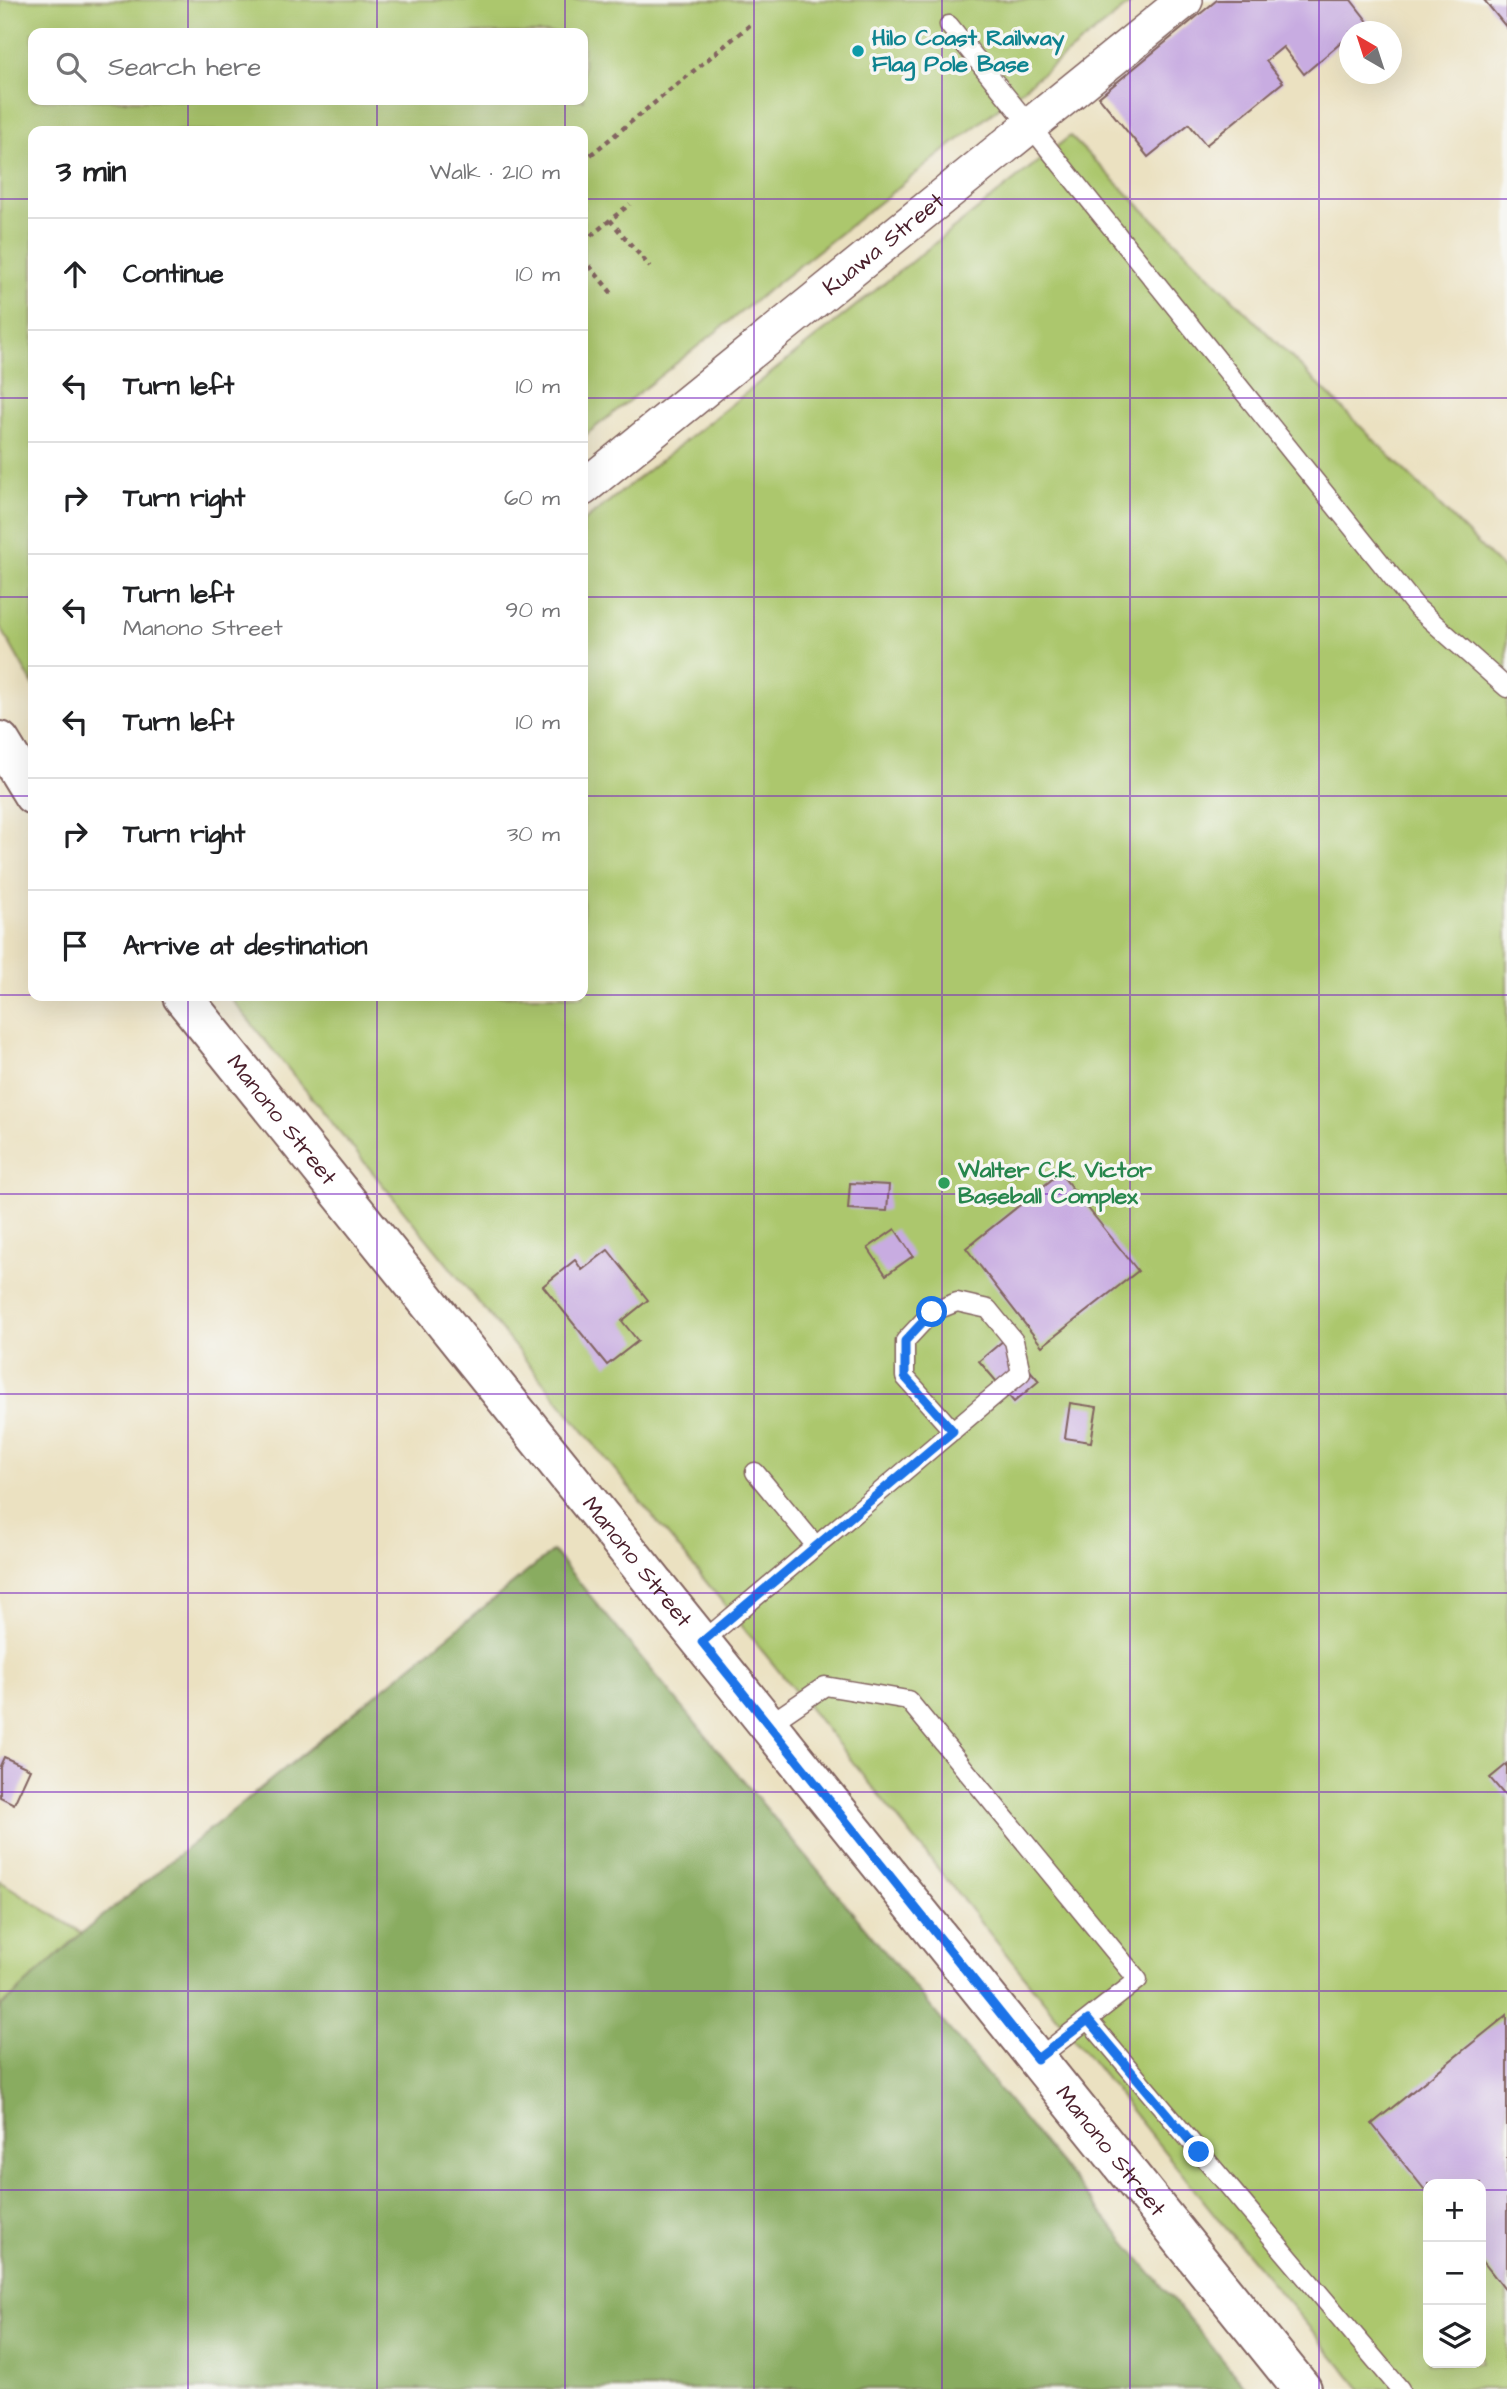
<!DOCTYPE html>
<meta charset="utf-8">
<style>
body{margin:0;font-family:"Architects Daughter",sans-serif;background:#f6f6f6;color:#202124}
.controls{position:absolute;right:21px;bottom:21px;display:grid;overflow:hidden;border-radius:14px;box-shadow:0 7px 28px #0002}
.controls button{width:63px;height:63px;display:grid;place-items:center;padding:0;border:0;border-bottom:2px solid #e0e0e0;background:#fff;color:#202124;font:35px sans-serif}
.compass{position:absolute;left:1339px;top:21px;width:63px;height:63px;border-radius:50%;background:#fff;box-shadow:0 7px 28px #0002;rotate:321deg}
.stop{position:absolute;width:21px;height:21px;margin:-16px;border:5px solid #1a73e8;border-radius:50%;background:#fff}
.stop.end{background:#1a73e8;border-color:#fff;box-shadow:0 2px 7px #0008}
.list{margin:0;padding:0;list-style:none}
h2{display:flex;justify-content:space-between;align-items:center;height:91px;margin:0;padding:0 28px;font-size:30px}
h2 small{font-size:23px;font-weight:400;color:#757577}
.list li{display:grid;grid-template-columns:46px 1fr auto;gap:21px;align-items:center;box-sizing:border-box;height:112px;padding:0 28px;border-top:2px solid #e0e0e0}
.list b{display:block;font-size:26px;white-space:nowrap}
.list p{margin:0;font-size:23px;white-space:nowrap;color:#757577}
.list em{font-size:23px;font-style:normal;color:#757577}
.icon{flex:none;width:38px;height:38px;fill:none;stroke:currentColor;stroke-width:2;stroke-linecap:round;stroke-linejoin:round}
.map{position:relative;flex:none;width:1507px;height:2389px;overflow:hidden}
.search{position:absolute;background:#fff;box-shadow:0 7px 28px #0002;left:28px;top:28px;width:560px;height:77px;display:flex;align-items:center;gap:18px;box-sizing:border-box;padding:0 24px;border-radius:14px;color:#757577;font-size:26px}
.panel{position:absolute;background:#fff;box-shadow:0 7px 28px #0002;left:28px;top:126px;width:560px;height:875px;border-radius:14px}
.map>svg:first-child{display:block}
.green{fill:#acc76d;stroke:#7b734c;stroke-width:2;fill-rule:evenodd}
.forest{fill:#89ac60;stroke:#6a6646;stroke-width:2}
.building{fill:#c8ace1}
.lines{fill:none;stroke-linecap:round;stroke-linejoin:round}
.lane-casing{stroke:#826360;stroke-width:21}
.street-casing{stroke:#826360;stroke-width:38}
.secondary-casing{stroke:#826360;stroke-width:42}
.path{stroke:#826360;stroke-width:4.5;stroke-dasharray:5 5;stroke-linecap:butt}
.lane{stroke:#fff;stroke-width:18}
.street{stroke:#fff;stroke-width:35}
.secondary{stroke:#fff;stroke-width:38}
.route{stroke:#1a73e8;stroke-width:9}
.grid{fill:none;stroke:#7b2cbf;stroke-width:2;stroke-opacity:0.55}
.culture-dot{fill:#0f9aa8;stroke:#f6f6f2;stroke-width:2.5}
.leisure-dot{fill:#2e9e5b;stroke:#f6f6f2;stroke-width:2.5}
.labels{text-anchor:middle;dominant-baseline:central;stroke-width:7;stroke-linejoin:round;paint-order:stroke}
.culture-label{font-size:23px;font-weight:bold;fill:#0d838f;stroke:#f6f6f2;text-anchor:start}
.street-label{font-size:23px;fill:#4a1f2b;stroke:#f6f6f2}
.leisure-label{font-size:23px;font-weight:bold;fill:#27864d;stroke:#f6f6f2;text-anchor:start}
</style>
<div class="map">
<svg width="1507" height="2389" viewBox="0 0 1507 2389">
<rect width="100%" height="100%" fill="#f6f6f2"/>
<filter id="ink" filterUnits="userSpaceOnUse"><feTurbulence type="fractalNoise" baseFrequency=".0143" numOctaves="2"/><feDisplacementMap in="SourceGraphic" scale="14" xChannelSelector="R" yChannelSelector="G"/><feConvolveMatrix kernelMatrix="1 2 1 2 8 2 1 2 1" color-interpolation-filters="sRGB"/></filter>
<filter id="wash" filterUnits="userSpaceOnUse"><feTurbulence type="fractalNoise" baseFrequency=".00686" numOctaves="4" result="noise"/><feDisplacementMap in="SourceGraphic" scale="28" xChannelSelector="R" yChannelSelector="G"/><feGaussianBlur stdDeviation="1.57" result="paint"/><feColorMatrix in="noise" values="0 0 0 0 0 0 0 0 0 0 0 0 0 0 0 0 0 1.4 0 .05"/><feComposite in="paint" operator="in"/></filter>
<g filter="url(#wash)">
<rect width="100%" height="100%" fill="#ebe1c1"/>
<path class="green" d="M0,0h1135l-552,437v-306h-550v554l-33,-59zM33,33h550v67h-550z
M1070,136l437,437v1816h-146l-141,-168 -377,-471 -614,-754h354v-474zM1428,2184h53v179h-53z
M0,1881l82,52 -82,75z"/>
<path class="forest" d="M553,1551l694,838h-1247v-381l82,-75z"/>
<g id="blocks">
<path class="building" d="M1217,0h134l25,32h-26v19l-8,-9 -38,32 -21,-27 -17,14 17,21 -77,63 -17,-21 -41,33 -49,-60z
M1484,0h23v28z
M1060,1173l78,98 -96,75 -76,-98z
M850,1183l39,2 -2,26 -39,-2z
M895,1229l18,27 -27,19 -18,-27z
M608,1250l40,50 -26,21 16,20 -31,24 -64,-79 32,-26 7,10z
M1004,1340l35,41 -25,21 -35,-41z
M1070,1403l27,4 -6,35 -26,-4z
M4,1757l26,12 -16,35 -14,-7v-31z
M1507,1764v34l-17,-20z
M1507,2015v277l-26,-33v-75h-53v10l-56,-70z"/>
</g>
</g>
<g filter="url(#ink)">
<use href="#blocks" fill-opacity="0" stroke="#826360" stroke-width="2"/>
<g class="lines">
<g class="lane-casing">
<path id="lane" d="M949,25l468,583 90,80
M755,1472l61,74
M702,1642c106,-90 213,-179 319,-269l-7,-32 -26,-32 -31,-7 -25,10 -27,29v36l48,54
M768,1725l57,-39 83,14 230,280 -101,79
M1088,2020l312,369"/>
</g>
<g class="street-casing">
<g id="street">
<path id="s1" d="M583,488l602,-488"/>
</g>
</g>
<g class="secondary-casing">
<g id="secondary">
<path d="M0,741l33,54"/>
<path id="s2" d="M182,996l1120,1393"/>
</g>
</g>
<path class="path" d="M583,161l167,-136
M610,220l40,47
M583,242l47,-38
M583,258l31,38"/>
<use href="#lane" class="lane"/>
<use href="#street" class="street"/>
<use href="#secondary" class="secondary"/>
</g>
</g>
<g class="lines" filter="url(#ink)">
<path class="route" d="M932,1312l-27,29v36l48,54 -251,211 335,417 51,-39 111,132"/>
</g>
<path class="grid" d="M188,0v33M377,0v33M565,0v33M754,0v2389M942,0v2389M1130,0v2389M1319,0v2389M188,100v31M377,100v31M565,100v31M0,199h33M583,199h924M0,398h33M583,398h924M0,597h33M583,597h924M0,796h33M583,796h924M0,995h33M583,995h924M188,996v1393M377,996v1393M565,996v1393M0,1194h1507M0,1394h1507M0,1593h1507M0,1792h1507M0,1991h1507M0,2190h1428M1481,2190h26"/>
<circle class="culture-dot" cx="858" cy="51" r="7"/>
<circle class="leisure-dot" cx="944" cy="1183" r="7"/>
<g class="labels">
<g class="culture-label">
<text x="872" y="38">Hilo Coast Railway<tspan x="872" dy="26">Flag Pole Base</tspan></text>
</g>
<g class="street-label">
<text stroke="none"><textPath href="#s1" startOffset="387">Kuawa Street</textPath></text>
<text stroke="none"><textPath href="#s2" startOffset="159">Manono Street</textPath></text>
<text stroke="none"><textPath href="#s2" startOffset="726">Manono Street</textPath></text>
<text stroke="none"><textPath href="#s2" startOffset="1482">Manono Street</textPath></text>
</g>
<g class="leisure-label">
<text x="958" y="1170">Walter C.K. Victor<tspan x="958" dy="26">Baseball Complex</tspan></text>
</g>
</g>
</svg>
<div class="controls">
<button>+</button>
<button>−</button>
<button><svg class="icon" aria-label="layers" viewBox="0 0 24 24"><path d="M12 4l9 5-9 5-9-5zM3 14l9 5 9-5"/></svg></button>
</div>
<svg class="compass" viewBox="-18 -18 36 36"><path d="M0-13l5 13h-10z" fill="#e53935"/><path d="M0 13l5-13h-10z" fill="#757577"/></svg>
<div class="stop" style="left:932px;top:1312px"></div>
<div class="stop end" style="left:1199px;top:2152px"></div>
<div class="search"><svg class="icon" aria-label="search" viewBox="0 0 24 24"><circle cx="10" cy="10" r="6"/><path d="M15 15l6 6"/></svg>Search here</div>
<section class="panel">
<h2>3 min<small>Walk · 210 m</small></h2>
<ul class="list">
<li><svg class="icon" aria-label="ahead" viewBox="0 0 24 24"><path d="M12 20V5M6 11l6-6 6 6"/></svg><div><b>Continue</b></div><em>10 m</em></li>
<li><svg class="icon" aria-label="left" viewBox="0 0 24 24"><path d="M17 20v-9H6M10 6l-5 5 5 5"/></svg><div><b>Turn left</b></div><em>10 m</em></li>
<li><svg class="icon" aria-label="right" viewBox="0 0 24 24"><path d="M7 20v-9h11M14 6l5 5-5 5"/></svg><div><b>Turn right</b></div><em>60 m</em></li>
<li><svg class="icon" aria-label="left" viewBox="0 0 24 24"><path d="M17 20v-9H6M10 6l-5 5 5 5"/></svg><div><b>Turn left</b><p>Manono Street</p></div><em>90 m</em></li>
<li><svg class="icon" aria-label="left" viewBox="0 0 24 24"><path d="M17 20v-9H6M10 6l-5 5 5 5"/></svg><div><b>Turn left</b></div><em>10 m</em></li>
<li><svg class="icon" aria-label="right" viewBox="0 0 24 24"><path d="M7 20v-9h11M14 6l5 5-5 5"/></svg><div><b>Turn right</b></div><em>30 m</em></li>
<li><svg class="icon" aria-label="arrive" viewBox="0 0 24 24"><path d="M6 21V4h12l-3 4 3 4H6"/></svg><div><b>Arrive at destination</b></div></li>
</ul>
</section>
</div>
